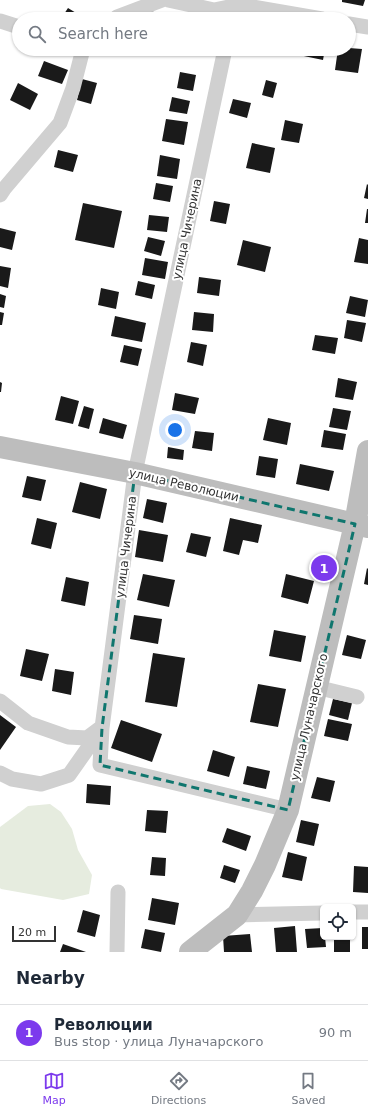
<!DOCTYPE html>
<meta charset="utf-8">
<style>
body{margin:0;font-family:"DejaVu Sans",sans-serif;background:#f2f2f3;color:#1f2937}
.controls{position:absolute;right:12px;bottom:12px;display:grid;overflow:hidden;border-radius:6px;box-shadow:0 1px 3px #0004}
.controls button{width:36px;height:36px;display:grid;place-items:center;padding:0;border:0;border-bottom:1px solid #e0e1e3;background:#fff;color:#1f2937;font:20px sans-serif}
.scale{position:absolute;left:12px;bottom:10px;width:44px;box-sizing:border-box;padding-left:4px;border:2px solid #333;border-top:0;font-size:11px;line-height:14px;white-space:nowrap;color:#333;-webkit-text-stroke:3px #fff;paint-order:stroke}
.you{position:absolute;left:175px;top:430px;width:14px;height:14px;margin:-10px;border:3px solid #fff;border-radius:50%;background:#1a73e8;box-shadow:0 0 0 6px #1a73e833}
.badge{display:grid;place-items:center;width:26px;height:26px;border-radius:50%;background:#7c3aed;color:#fff;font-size:13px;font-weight:700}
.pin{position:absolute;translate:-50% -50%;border:2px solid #fff;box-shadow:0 1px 4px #0006}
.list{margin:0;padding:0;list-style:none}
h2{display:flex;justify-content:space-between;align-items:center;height:52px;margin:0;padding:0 16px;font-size:17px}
h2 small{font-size:13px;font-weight:400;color:#747a83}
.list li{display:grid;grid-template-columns:26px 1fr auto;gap:12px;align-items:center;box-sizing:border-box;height:56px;padding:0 16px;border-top:1px solid #e0e1e3}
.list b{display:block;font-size:15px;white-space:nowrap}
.list p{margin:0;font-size:13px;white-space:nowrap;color:#747a83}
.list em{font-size:13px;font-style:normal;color:#747a83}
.icon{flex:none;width:22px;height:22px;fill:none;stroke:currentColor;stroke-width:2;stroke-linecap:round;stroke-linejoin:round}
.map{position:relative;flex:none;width:368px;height:952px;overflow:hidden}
.search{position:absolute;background:#fff;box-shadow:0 1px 3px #0004;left:12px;right:12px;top:12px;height:44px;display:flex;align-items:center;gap:10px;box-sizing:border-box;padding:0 14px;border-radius:22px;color:#747a83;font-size:15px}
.sheet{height:108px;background:#fff}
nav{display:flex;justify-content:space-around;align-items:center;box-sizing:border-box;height:56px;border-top:1px solid #e0e1e3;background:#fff;font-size:11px;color:#747a83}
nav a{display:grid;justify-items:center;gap:2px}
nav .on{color:#7c3aed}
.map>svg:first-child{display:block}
.green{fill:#e6ecdf}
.building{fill:#1a1a1a}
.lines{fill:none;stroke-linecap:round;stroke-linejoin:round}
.street{stroke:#d0d0d0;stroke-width:15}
.secondary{stroke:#bdbdbd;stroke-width:22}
.marked{fill:none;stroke:#0f766e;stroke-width:3;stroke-dasharray:8 5;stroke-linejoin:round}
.labels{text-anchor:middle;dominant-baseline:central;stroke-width:4;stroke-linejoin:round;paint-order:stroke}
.street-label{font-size:12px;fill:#333;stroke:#fff}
</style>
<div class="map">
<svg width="368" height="952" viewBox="0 0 368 952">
<rect width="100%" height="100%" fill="#fff"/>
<path class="green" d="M50,804l11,8 11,17 6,21 14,25 -3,19 -26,6 -62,-11 -1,-1v-61l28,-21z"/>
<path class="building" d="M342,0h23l-2,6 -21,-4z
M68,8l13,8 -2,3h-14l-3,-2z
M148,11l19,3v5h-21z
M189,13l22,4 -1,2h-22z
M349,48l13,1 -4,24 -23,-3 3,-21h11z
M300,49h25l-2,11 -24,-5z
M44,61l24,9 -6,14 -24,-8z
M180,72l16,3 -3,16 -16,-3z
M82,79l15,4 -6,21 -14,-4z
M266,80l11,3 -4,15 -11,-3z
M18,83l20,11 -8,16 -20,-10z
M172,97l18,4 -3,13 -18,-3z
M233,99l18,4 -4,15 -18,-5z
M166,119l22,3 -4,23 -22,-4z
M285,120l18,4 -4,19 -18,-3z
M252,143l23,5 -5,25 -24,-5z
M58,150l20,5 -5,17 -19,-5z
M160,155l20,4 -3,20 -20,-3z
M156,183l17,3 -3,16 -17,-3z
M367,184l1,1v14l-4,-1z
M214,201l16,3 -4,20 -16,-3z
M83,203l39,8 -8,37 -39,-8z
M367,209h1v14h-3z
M149,215l20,2 -2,15 -20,-2z
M0,228l16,4 -4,18 -12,-3z
M148,237l17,4 -4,15 -17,-5z
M359,238l9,2v24l-14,-2z
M243,240l28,7 -6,25 -28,-7z
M145,258l23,4 -3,17 -23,-4z
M0,266l11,2 -3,20 -8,-2z
M199,277l22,3 -2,16 -22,-3z
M138,281l17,4 -3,14 -17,-4z
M101,288l18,4 -3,17 -18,-4z
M0,294l6,2 -2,12 -4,-1z
M350,296l18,4 -3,17 -19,-4z
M0,312l4,1 -2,12h-2z
M194,312l20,2 -1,18 -21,-2z
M115,316l31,7 -4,19 -31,-6z
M347,320l19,3 -4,19 -18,-4z
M315,335l23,3 -3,16 -23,-4z
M191,342l16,3 -4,21 -16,-4z
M124,345l18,4 -4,17 -18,-4z
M338,378l19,4 -4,18 -18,-3z
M0,382l2,1 -1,9h-1z
M175,393l24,5 -4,16 -23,-4z
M61,396l18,5 -6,23 -18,-4z
M84,406l10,3 -5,20 -11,-3z
M333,408l18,3 -4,19 -18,-3z
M103,418l24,7 -4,14 -24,-6z
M268,418l23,5 -4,22 -24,-5z
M324,430l22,4 -3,16 -22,-3z
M195,431l19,2 -2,18 -20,-3z
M168,447l16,3 -1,10 -16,-2z
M259,456l19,3 -3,19 -19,-3z
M300,464l34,7 -5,20 -33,-7z
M27,476l19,4 -5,21 -19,-4z
M80,482l27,7 -7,30 -28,-7z
M147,499l20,4 -4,20 -20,-5z
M37,518l20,5 -6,26 -20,-5z
M230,518l32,7 -4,18 -15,-3 -4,15 -16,-4z
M139,530l29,5 -5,27 -28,-5z
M191,533l20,4 -5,20 -20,-5z
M367,568l1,1v16l-4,-1z
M143,574l32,6 -6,27 -32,-7z
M286,574l28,7 -6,23 -27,-7z
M66,577l23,5 -4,24 -24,-5z
M134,615l28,4 -4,25 -28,-5z
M274,630l32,6 -5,26 -32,-6z
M347,635l19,5 -5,19 -19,-4z
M26,649l23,5 -7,27 -22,-5z
M153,653l32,5 -8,49 -32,-5z
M55,669l19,3 -3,23 -19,-4z
M258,684l28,5 -8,38 -28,-5z
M333,699l19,4 -4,17 -19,-5z
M0,715l16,12 -16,23z
M328,719l24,5 -4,17 -24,-5z
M121,720l41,14 -10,28 -41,-14z
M213,750l22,7 -6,20 -22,-6z
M247,766l23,5 -4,18 -23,-5z
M317,777l18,4 -5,21 -19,-4z
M87,784l24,2 -1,19 -24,-2z
M147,810l21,1 -2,22 -21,-2z
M301,820l18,4 -5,22 -18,-4z
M227,828l24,8 -5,15 -24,-9z
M288,852l19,5 -5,24 -20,-4z
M152,857l14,1 -1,18 -15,-1z
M224,865l16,5 -5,13 -15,-5z
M354,866l14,1v26l-15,-1z
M152,898l27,5 -4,22 -27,-5z
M83,910l17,5 -5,22 -18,-5z
M295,926l2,26h-21l-2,-24z
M362,927h6v22h-6z
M323,928v9h2l1,10 -19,1 -2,-19z
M145,929l20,4 -4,19 -20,-4z
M250,934l2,18h-28l-1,-16z
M334,937h16v15h-16z
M63,944l23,8h-26z"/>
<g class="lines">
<path class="street" d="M168,0l46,10 20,-4 19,1 69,12
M115,19l2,-2 45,-17
M0,21l19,6
M349,24l19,3
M225,49l-90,424 -33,255 -2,37 188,45
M0,195l4,-6 56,-66 13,-35 10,-39
M316,687l41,10
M0,701l28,22 40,14 19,1 12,-9
M0,773l12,6 29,5 28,-9 33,-47
M353,912h15
M237,915l86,-2
M117,952l1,-60"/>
<path class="secondary" d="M0,447l135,26 233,54
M190,952l47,-37 15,-24 13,-26 23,-55 67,-286 13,-73"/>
</g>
<path class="marked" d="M135,473l220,51 -67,286 -188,-45 2,-37z"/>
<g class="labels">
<g class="street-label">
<text transform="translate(187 229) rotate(-78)">улица Чичерина</text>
<text transform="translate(184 485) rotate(13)">улица Революции</text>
<text transform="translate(126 547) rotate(-83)">улица Чичерина</text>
<text transform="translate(309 717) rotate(-77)">улица Луначарского</text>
</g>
</g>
</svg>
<div class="controls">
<button><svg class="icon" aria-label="locate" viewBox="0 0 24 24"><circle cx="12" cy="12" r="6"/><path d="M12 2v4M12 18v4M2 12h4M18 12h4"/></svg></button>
</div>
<div class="scale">20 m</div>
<div class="you"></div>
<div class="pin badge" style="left:324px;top:568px">1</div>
<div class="search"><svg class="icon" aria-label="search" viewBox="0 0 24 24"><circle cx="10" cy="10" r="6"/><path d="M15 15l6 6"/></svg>Search here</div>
</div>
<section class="sheet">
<h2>Nearby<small></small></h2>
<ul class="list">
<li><span class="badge">1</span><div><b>Революции</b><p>Bus stop · улица Луначарского</p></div><em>90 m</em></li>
</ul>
</section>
<nav>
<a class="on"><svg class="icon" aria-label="map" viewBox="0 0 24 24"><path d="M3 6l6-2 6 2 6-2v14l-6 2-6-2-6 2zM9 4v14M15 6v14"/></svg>Map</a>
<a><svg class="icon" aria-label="directions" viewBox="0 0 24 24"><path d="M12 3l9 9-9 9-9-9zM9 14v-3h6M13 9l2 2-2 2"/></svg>Directions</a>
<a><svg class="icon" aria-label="saved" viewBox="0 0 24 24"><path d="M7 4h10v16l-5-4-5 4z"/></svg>Saved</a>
</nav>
